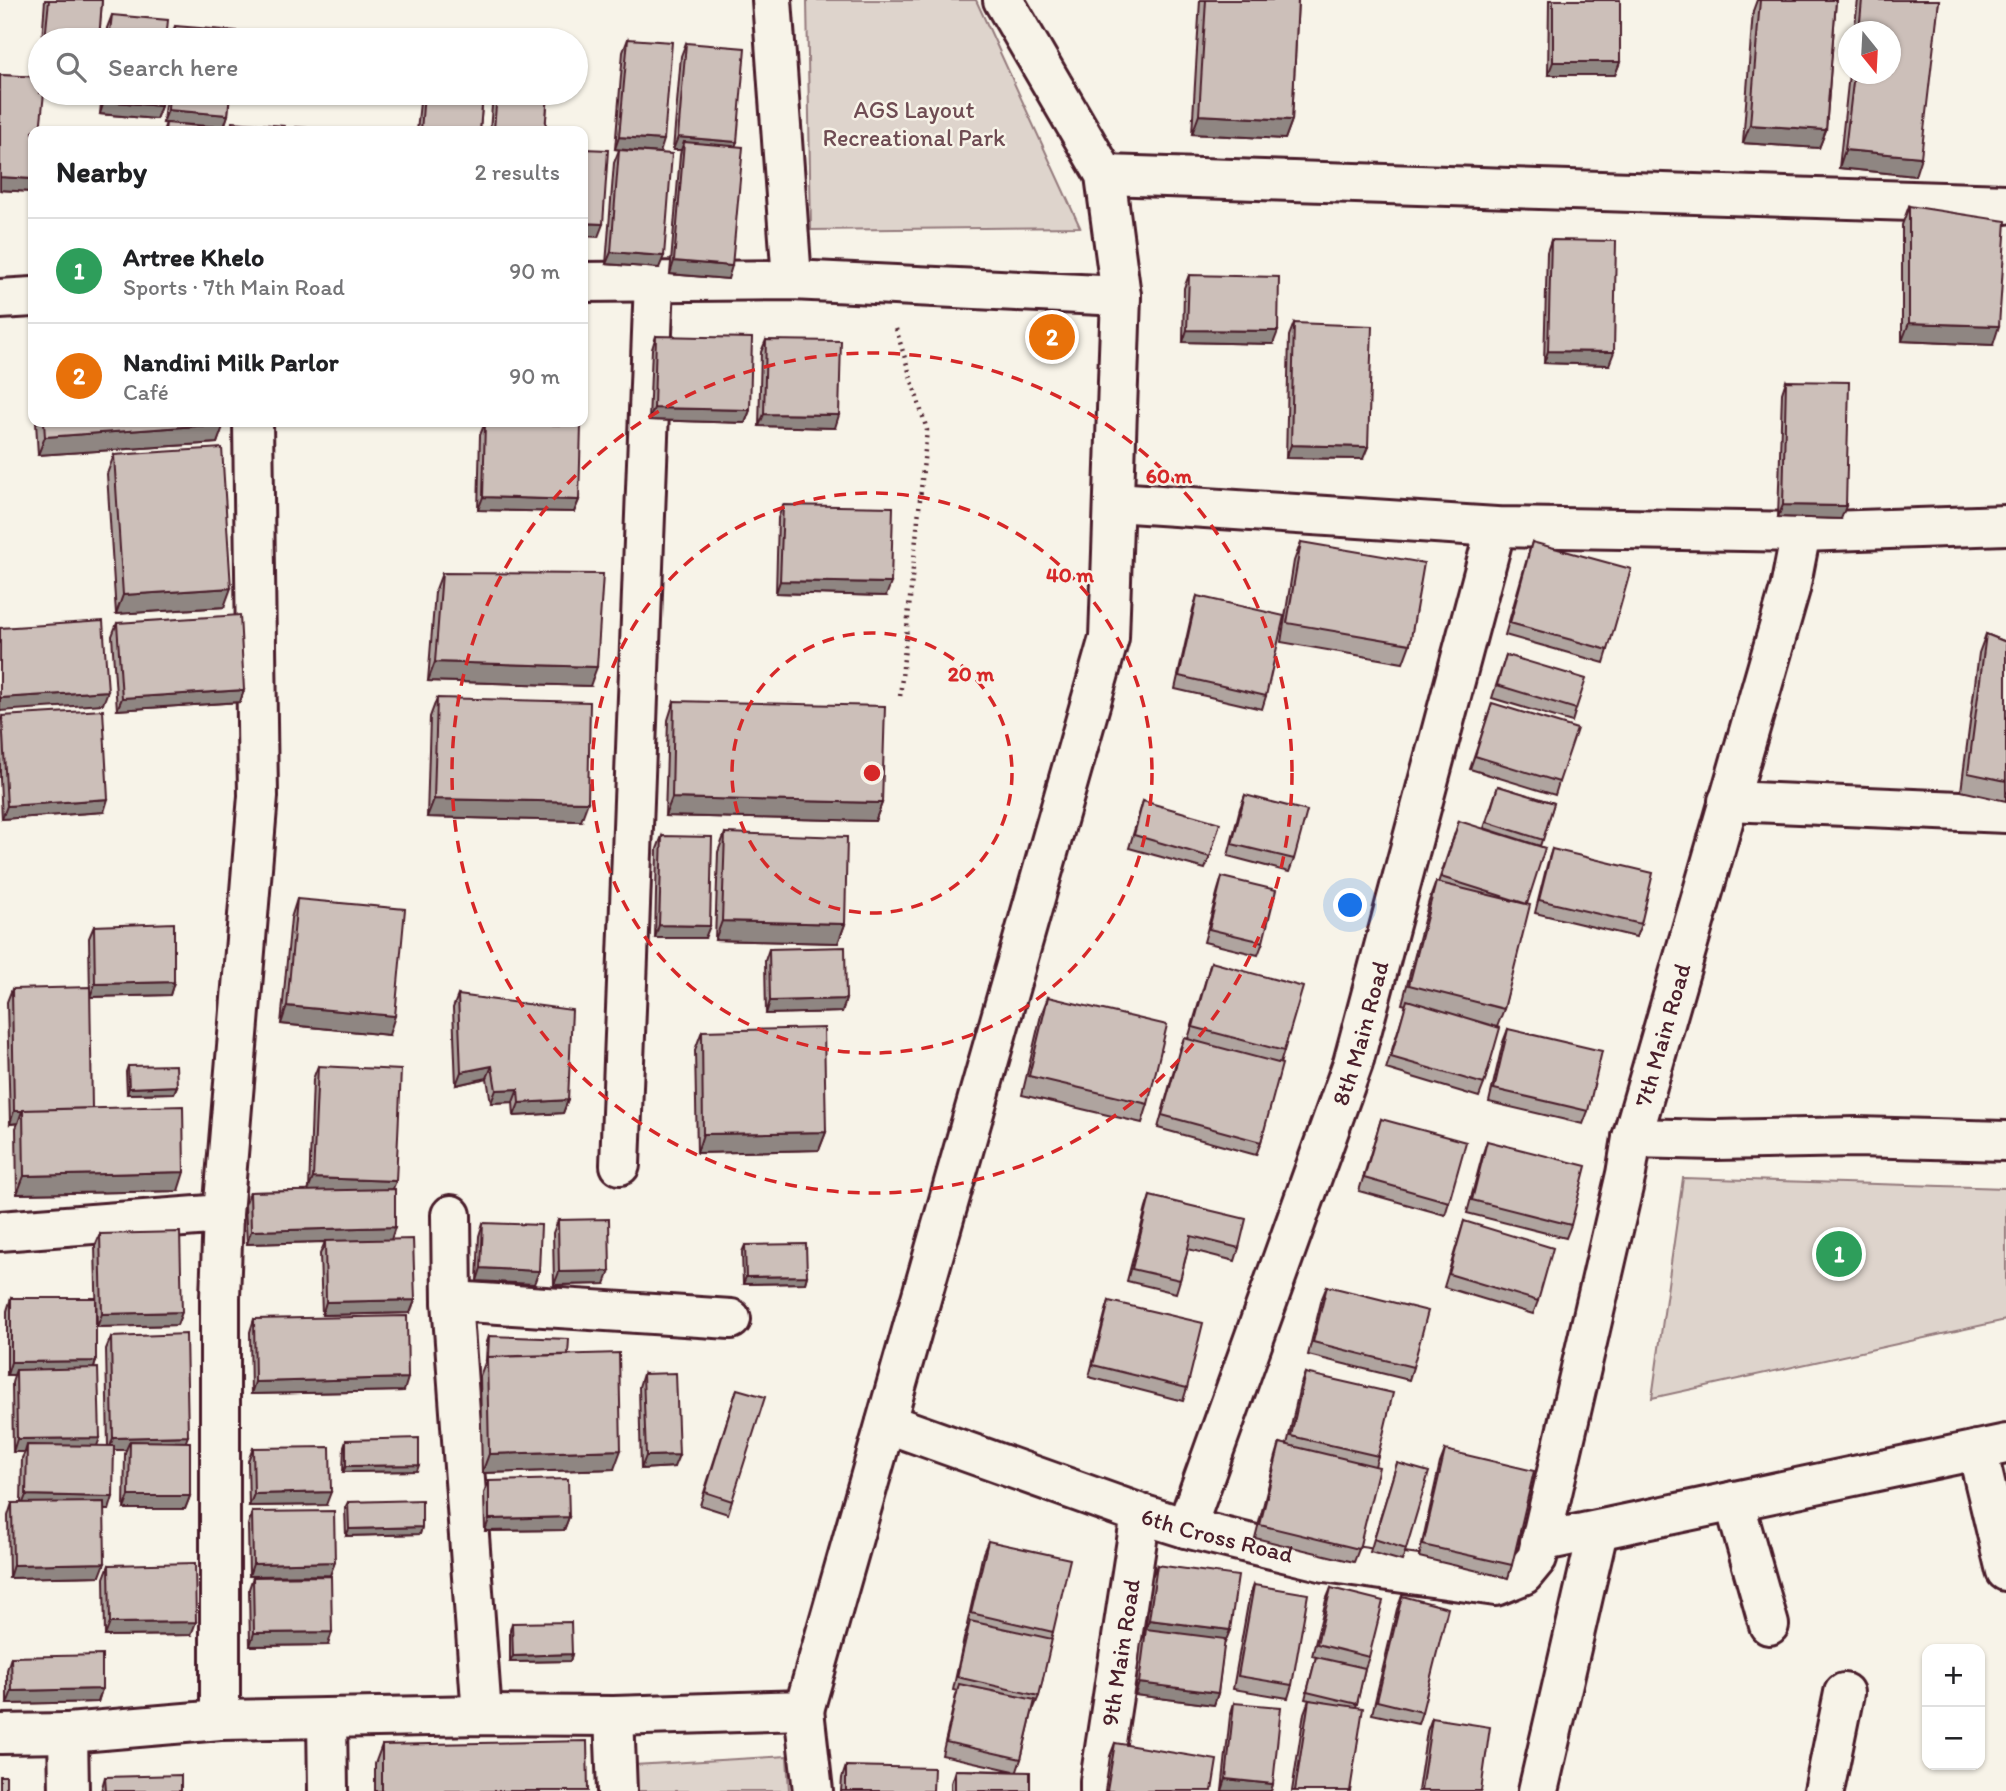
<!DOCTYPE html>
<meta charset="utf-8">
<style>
body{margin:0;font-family:Itim,sans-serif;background:#f6f6f6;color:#202124}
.controls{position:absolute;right:21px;bottom:21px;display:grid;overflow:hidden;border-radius:14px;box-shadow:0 2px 5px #0004}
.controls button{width:63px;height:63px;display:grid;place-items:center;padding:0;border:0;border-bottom:2px solid #e0e0e0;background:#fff;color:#202124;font:35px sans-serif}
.compass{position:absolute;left:1838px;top:21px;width:63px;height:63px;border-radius:50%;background:#fff;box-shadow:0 2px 5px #0004;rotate:162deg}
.you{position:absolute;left:1351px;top:906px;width:24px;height:24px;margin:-18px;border:5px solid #fff;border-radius:50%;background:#1a73e8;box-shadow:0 0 0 10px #1a73e833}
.badge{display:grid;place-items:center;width:46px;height:46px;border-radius:50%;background:#d1495b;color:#fff;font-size:23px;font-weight:700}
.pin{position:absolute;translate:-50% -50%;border:4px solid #fff;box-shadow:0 2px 7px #0006}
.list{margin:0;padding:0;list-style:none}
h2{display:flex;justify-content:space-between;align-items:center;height:91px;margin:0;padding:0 28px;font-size:30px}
h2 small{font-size:23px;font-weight:400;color:#757577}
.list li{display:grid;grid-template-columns:46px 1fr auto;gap:21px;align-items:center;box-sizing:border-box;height:105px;padding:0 28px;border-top:2px solid #e0e0e0}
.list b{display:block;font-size:26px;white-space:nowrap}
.list p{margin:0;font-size:23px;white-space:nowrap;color:#757577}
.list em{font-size:23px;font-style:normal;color:#757577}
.icon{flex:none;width:38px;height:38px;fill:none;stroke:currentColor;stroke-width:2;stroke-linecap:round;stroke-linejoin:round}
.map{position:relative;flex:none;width:2006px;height:1791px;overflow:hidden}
.search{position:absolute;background:#fff;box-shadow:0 2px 5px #0004;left:28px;top:28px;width:560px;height:77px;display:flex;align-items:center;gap:18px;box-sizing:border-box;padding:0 24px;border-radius:38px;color:#757577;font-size:26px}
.panel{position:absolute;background:#fff;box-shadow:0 2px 5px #0004;left:28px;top:126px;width:560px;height:301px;border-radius:14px}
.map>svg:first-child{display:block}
.green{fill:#ded4cc;stroke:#947a7c;stroke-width:2}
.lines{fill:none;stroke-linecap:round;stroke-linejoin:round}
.street-casing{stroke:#4a1f2b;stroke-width:44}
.secondary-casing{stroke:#4a1f2b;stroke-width:44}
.path{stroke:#4a1f2b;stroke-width:4.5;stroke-dasharray:2 5;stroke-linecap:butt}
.street{stroke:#f7f3e8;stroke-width:38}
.secondary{stroke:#f7f3e8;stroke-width:38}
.wall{fill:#afa49f;stroke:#4a1f2b;stroke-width:2}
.shaded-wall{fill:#8f8682;stroke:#4a1f2b;stroke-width:2}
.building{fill:#ccbfb9;stroke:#4a1f2b;stroke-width:2}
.ring{fill:none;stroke:#d62828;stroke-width:3.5;stroke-dasharray:12 9}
.labels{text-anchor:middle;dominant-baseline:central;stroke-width:5;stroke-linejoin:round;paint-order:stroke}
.park-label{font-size:24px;fill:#6f4c53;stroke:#f7f3e8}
.street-label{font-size:24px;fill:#4a1f2b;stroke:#f7f3e8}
.centre{fill:#d62828;stroke:#f7f3e8;stroke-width:3.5}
.ring-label{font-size:21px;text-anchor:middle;font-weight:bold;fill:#d62828;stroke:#f7f3e8;stroke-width:5;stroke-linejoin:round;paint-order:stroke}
</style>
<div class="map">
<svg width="2006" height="1791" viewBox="0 0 2006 1791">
<rect width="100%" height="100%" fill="#f7f3e8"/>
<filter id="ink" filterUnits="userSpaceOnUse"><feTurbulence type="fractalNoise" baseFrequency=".0143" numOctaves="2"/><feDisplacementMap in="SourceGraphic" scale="14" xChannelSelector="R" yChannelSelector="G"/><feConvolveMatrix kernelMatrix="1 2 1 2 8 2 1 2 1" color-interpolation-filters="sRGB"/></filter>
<g filter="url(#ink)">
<path class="green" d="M807,0h169l104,227 -269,3z
M1683,1178l323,10v132l-354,78z
M787,1756l2,35h-154l-1,-26z"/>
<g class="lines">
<g class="street-casing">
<g id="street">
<path d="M772,0l20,280"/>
<path d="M1105,175l901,29"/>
<path d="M583,282l209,-2 329,16"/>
<path d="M0,299l33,-2"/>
<path d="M1114,502l382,25 305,5 205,-7"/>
<path d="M1728,801l278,12"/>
<path d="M1632,1138l84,2 141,-3 149,4"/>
<path d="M620,1165l34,-884"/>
<path d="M451,1215l1,86 30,414"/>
<path d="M0,1231l223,-17"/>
<path d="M452,1301l279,18"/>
<path id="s1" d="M886,1423l255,91 45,14 139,34 171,24 27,-11 14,-17 89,-384 6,-36 158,-549 11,-57"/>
<path d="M1977,1450l29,121"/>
<path d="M1734,1501l35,124"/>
<path id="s2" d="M1186,1528l167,-465 143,-536"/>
<path d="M1540,1542l466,-98"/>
<path d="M804,1710l9,81"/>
<path d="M614,1716l3,75"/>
<path d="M327,1718l1,73"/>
<path d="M220,1720v-422l3,-84 35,-418 -5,-374"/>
<path d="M0,1734l68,-1"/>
<path id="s3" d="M1100,1791v-10l41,-267"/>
<path d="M1538,1791l60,-260"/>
<path d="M1824,1791l20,-98"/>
</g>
</g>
<g class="secondary-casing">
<path id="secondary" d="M69,1791l-1,-58 152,-13 262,-5 132,1 190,-6 305,-1072 12,-342 -16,-121 -102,-175"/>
</g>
<path class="path" d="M896,329l31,101 -27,267"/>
<use href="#street" class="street"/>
<use href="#secondary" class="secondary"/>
</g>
<path class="wall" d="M45,0h57l-3,40h-57z
M1200,0h98l-6,120 -7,19 -93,-5z
M1549,0h71v62l-5,13h-67z
M1757,0h79l-10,130 -7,18 -76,-5 10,-132z
M1858,0h81l-24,176 -76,-8 10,-94h42v-42h-37z
M112,15l54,25h-60l1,-12z
M175,26l60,14h-65z
M628,39l32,114 -45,-4 8,-97z
M686,43l49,103 -7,133 -58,-5 10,-119 1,-5h-8l8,-94z
M40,56v37l-7,38v57l-1,4 -32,-2v-115l38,2z
M102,93h60l-1,13 -5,13 -56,-5z
M166,93h64l-2,22 -4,12 -57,-4 53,8h-57l3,-8h-3z
M421,93h62l-3,38h-63z
M493,93h55l-3,38h-55z
M619,150l40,118 -53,-4 8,-101z
M1909,206l84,139 -91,-4v-116z
M1551,240l58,125 -65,-2 3,-111z
M1189,275l84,69 -90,-2 1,-54z
M1294,323l69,136 -77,-1 3,-122z
M656,336l94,74 -5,13 -96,-3 3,-71z
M766,340l69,88 -76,-2 2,-74z
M1786,381l55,138 -63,-2 4,-124z
M36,422h188l-7,21 -179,12z
M471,422h99l-1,3 10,75 -5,12 -96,-2 2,-75 5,-12h-14z
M114,455l110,152 -108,7 -9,-140z
M783,505l103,91 -110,-3 2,-75z
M1301,542l109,102 -7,19 -122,-21 13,-81z
M1532,542l76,108 -4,13 -99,-28 23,-80z
M442,573l148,113 -162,-5 7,-89z
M1197,596l69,100 -4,13 -87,-20 18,-80z
M117,623l127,67 -4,12 -123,8 -5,-74z
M1986,634l20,8v159l-45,-10 18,-138z
M1506,655l70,54 -4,13 -80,-24z
M437,698l144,123 -154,-4 3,-100z
M674,701l208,102 -7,18 -210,-5 3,-96z
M2,716l102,96 -102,7 -2,-40v-58z
M1488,716l71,66 -4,13 -85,-26z
M1498,786l56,17 -14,43 -56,-18z
M1245,795l49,64 -5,13 -61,-16 12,-48z
M1143,801l67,56 -5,12 -76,-21z
M1459,821l68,84 -23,104 -7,18 -13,57 -5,13 -93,-28 20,-64 -4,-1 27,-103 7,-19 2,1z
M725,833l120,91 -7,19 -123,-3 3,-88z
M662,836l43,102h-50l2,-89z
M1552,849l89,75 -5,13 -101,-24 13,-52z
M1222,877l41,65 -5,13 -54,-13 14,-52z
M297,899l92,136 -108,-11 10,-106z
M94,926l80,56 -4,13 -80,2 -1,-59z
M769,949l77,50 -4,13 -76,2 -1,-53z
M1211,962l73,89 -4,13 -19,78 -5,13 -98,-27 21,-77 5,-13 4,1z
M12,989l80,119 86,83 -161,3 -1,-66 2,-5 -8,1 -3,-122z
M458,995l110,105 -5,13 -49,3 -1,-14 -22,1 -4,-25 -31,7 -3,-77z
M1048,997l100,107 -6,19 -120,-28 19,-80z
M1508,1029l80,82 -5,13 -94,-22 14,-60z
M702,1031l124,101 -7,18 -122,3 -2,-103z
M128,1066l49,20 -3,7 -47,1 -1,-22z
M318,1066l75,123 -2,51 19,73 -88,2 -2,-61 5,-12 -78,2 -2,-39 5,-13 59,-1 4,-112z
M1381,1119l68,83 -4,13 -86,-24z
M1487,1141l84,84 -5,13 -99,-25 16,-60z
M1150,1196l89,52 -4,13 -47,-12 -8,31 -4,13 -49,-12 19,-73z
M558,1220l47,64 -51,1 -1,-52z
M1464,1221l74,80 -5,13 -89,-27z
M483,1223l51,61 -57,-3 2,-45z
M100,1234l82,78 -5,13 -80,2 -2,-81z
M745,1245l62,31 -2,7 -62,1 -1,-32z
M1327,1286l86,81 -4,13 -101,-25 14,-57z
M11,1298l85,63 -2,7 3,78h11l-2,-97 5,-12 75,105 4,54 -5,13h-61l1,-55 1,-4h-12l-5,60h-5l-4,66 -91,2 -1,-62 4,-13h9l1,-45 3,-6h-12l-1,-69 2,-8h-7v-64z
M1109,1301l78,87 -4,13 -94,-24 16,-63z
M254,1319l150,72 -153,3 -1,-62z
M489,1336l79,19 46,114 -132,4 -2,-97 6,-16 1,-18z
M1305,1373l73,83 -3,10 -16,83 -5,13 -99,-24 21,-82 4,-13 7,2 13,-59z
M643,1374l31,93 -33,2 -2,-82z
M737,1389l-5,112 -4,13 -28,-9z
M346,1440l71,31 -74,1 1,-26z
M253,1448l73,57 -77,1 -1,-45z
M1445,1450l67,115 -4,13 -89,-21 21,-94z
M1397,1463l9,86 -4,12 -32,-9z
M489,1481l80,36 -5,13 -79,1 -1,-38z
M348,1502l74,25 -2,7 -74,2 -1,-28z
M252,1512l83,50 -5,13 -81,1 -1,-51z
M988,1541l65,91 -2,7 -12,57 -5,12h-1l-12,51 -4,12 13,20h-79v-8l4,-13 59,1 -72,-16 15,-64 -4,-1 12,-56 3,-8 -1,-1 16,-72z
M109,1565l82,70 -86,1 -1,-58z
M1157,1565l73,65 -6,13 -6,50 -4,12 -79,-10 6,-53 4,-9 7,-56z
M253,1577l75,68 -78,1 -1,-57z
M1254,1585l38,100 -4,13 -55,-9 16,-91z
M1331,1588l38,69 -4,11 -9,39 -6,84h-58l12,-78 5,-13 4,1 -8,-2 11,-42 -4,-1 14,-56z
M1402,1596l20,116 -4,12 -46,-10 25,-105z
M512,1623l60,31 -2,7 -60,1v-32z
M11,1657l91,32 -4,13 -91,2v-34z
M1234,1703l39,81 -2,7h-49l8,-75z
M1432,1718l49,73h-63l9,-60z
M1115,1743l97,48h-107l5,-35z
M382,1745l206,46h-213v-27z
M846,1766l87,25h-92l1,-13z
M105,1777l76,14h-80z"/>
<path class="shaded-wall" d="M1553,62h67l-5,13h-67z
M104,101l57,5 -5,13 -56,-5z
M168,110l60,5 -4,12 -61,-4z
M1199,115l93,5 -7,19 -93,-5z
M1750,125l76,5 -7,18 -76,-5z
M619,137l45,3 -4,13 -45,-4z
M678,137l59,5 -5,12 -48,-12 -3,8h-8z
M1845,150l76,7 -6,19 -76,-8z
M0,177l33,2v9l-1,4 -32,-2z
M583,223l20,1 -5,13 -15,-1z
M611,252l53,4 -5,12 -53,-4z
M674,261l58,5 -4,13 -58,-5z
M1909,323l90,3 -6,19 -91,-4z
M1187,330l91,1 -5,13 -90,-2z
M1548,351l66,1 -5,13 -65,-2z
M654,408l96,2 -5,13 -96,-3z
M764,414l75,1 -4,13 -76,-2z
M472,422h98l-1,3 -98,-2z
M224,424l-7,19 -179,12 7,-18z
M1291,445l77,2 -5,12 -77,-1z
M483,497l96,3 -5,12 -96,-2z
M1783,505l63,1 -5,13 -63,-2z
M780,581l111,2 -5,13 -110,-3z
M231,588l-7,19 -108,7 7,-19z
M435,662l162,5 -7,19 -162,-5z
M244,690l-4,12 -123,8 5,-12z
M108,691l-5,13 -103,7v-13z
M672,798l210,5 -7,18 -210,-5z
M108,799l-4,13 -102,7 5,-13z
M434,799l154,3 -7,19 -154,-4z
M722,921l123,3 -7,19 -123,-3z
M659,925l51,1 -5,12h-50z
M174,982l-4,13 -80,2 5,-13z
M846,999l-4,13 -76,2 4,-13z
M287,1006l108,10 -6,19 -108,-11z
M492,1066l-5,12 -31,7 5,-13z
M177,1086l-3,7 -47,1 2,-6z
M518,1089l-5,13 -22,1 5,-13z
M568,1100l-5,13 -49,3 5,-13z
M14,1111h8l-4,12 -8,1z
M826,1132l-7,18 -122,3 6,-19z
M184,1172l-6,19 -161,3 7,-18z
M313,1178l83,3 -5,13 -83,-3z
M395,1227l-4,13 -144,4 4,-13z
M481,1268l58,3 -5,13 -57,-3z
M610,1271l-5,13 -51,1 5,-13z
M807,1276l-2,7 -62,1 3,-7z
M415,1300l-5,13 -88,2 4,-13z
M182,1312l-5,13 -80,2 5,-13z
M96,1361l-4,13 -76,-4 -2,5h-7l4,-13z
M408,1378l-4,13 -153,3 4,-12z
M188,1436l-5,13 -53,-8 -4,9h-17l4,-12z
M100,1438l-5,13 -68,-6 -2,7h-12l4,-13z
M621,1450l-7,19 -132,4 7,-19z
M679,1455l-5,12 -33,2 5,-13z
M419,1465l-2,6 -74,1 3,-6z
M331,1492l-5,13 -77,1 5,-12z
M26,1495l87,2 -4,13 -88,-2z
M129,1496h61l-5,13h-61z
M569,1517l-5,13 -79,1 4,-12z
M422,1527l-2,7 -74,2 3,-7z
M335,1562l-5,13 -81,1 4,-12z
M105,1563l-5,13 -91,2 4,-13z
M1149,1620l81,10 -5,13 -80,-10z
M196,1622l-5,13 -86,1 5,-13z
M332,1632l-4,13 -78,1 4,-13z
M572,1654l-2,7 -60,1 3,-6z
M1139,1683l79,10 -4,12 -79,-10z
M102,1689l-4,13 -91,2 5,-13z
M1226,1779l47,5 -2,7h-49z"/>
<path class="building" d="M49,0h53l-3,40h-54z
M1206,0h92l-6,120 -93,-5z
M1553,0h67v62h-67z
M1760,0h76l-10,130 -76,-5z
M1862,0h77l-18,157 -76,-7 9,-76h37v-42h-32z
M112,15l56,5 -2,20h-57z
M175,26l61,5 -1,9h-61z
M429,37l48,3h-48z
M628,39l44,3 -8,98 -45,-3z
M686,43l59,5 -8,94 -59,-5z
M0,75l40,2v16h4l-4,38h-7v48l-33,-2z
M105,93h57l-1,13 -57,-5z
M169,93h61l-2,22 -60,-5z
M424,93h59l-3,38h-59z
M497,93h51l-3,38 -51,-1z
M232,122l52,4v5h-53z
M166,123l55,5 -1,3h-55z
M296,127l49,4h-50z
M684,142l59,5 -11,119 -58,-5z
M583,149l25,1 -5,74 -20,-1z
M619,150l53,4 -8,102 -53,-4z
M1909,206l97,15 -7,105 -90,-3z
M1551,240l65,1 -2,111 -66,-1z
M1189,275l90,2 -1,54 -91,-1z
M1294,323l78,3 -4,121 -77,-2z
M656,336l96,2 -2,72 -96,-2z
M766,340l75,1 -2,74 -75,-1z
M1786,381l63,1 -3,124 -63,-1z
M44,422h180v2l-179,13z
M485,423l96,2 -2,75 -96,-3z
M222,448l9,140 -108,7 -9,-140z
M783,505l110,2 -2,76 -111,-2z
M1301,542l123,21 -14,81 -123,-21z
M1532,542l99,27 -23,81 -98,-27z
M442,573l161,1 -6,93 -162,-5z
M1197,596l87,20 -18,80 -87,-20z
M240,615l4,75 -122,8 -5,-75z
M103,621l5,70 -108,7v-70z
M1986,634l20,8v139l-38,-8z
M1506,655l80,24 -10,30 -79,-24z
M437,698l153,4 -2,100 -154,-3z
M674,701l211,5 -3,97 -210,-5z
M1492,703l85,26 -18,53 -84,-26z
M103,710l5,89 -101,7 -5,-90z
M1498,786l56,17 -11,37 -56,-18z
M1245,795l62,16 -13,48 -62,-15z
M1143,801l77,22 -10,34 -76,-22z
M1459,821l86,27 -18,56 -86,-27z
M725,833l122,4 -2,87 -123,-3z
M662,836l50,1 -2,89 -51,-1z
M1552,849l101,24 -12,51 -102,-24z
M1222,877l54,13 -13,52 -54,-13z
M1436,882l94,23 -26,104 -95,-24z
M297,899l108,10 -10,107 -108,-10z
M174,923v59l-79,2 -1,-58z
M845,947l1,52 -76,2 -1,-52z
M1211,962l92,25 -19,64 -91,-24z
M90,987l2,121 -69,2v1h-9l-2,-122z
M458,995l114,15 -4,90 -49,3 -1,-14 -22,1 -4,-24 -31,6z
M1048,997l119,28 -19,79 -119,-28z
M1407,1000l93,28 -16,56 -93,-27z
M824,1028l2,104 -123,2 -1,-103z
M1508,1029l94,22 -14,60 -94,-22z
M1184,1038l98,26 -21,78 -99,-27z
M176,1065l1,21 -48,2 -1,-22z
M318,1066l83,4 -5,111 -83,-3z
M183,1106l1,66 -160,4 -1,-66z
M1381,1119l85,23 -17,60 -85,-24z
M1487,1141l99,25 -15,59 -99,-25z
M395,1189v38l-144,4 -1,-39z
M1150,1196l96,23 -7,29 -48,-12 -11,44 -48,-11z
M609,1219l1,52 -51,1 -1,-52z
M1464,1221l89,27 -15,53 -89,-27z
M483,1223l58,2 -2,46 -58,-3z
M180,1232l2,80 -80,2 -2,-80z
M413,1239l2,61 -89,2 -1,-61z
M806,1244l1,32 -61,1 -1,-32z
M1327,1286l101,25 -15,56 -100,-25z
M11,1298h85v63l-85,1z
M1109,1301l94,22 -16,65 -94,-23z
M407,1316l1,62 -153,4 -1,-63z
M186,1334l2,102 -75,2 -2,-101z
M489,1336l80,3 -1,16 -80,2z
M619,1353l2,97 -132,4 -2,-97z
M98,1368l2,70 -83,1 -1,-69z
M676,1373l3,82 -33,1 -3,-82z
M1305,1373l88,20 -15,63 -87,-20z
M737,1389l28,8 -33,104 -27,-9z
M419,1438v27l-73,1v-26z
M130,1441l60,1v54h-61z
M1280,1443l99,24 -20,82 -99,-24z
M27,1445l87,1 -1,51 -87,-2z
M330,1447l1,45 -77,2 -1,-46z
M1445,1450l89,21 -22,94 -89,-20z
M1397,1463l32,9 -23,77 -32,-10z
M568,1479l1,38 -80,2v-38z
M422,1500v27l-73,2 -1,-27z
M104,1502l1,61 -92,2 -1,-62z
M334,1511l1,51 -82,2 -1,-52z
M988,1541l82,18 -17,73 -82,-19z
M195,1563l1,59 -86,1 -1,-58z
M1157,1565l81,11 -8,54 -81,-10z
M331,1576l1,56 -78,1 -1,-56z
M1254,1585l54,9 -16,91 -54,-9z
M1331,1588l52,13 -14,56 -52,-13z
M1402,1596l46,12 -26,104 -45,-11z
M970,1621l82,18 -13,57 -82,-19z
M571,1622l1,32 -59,2 -1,-33z
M1146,1629l79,10 -7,54 -79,-10z
M102,1655v34l-90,2 -1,-34z
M1316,1657l49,11 -8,36 -50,-12z
M959,1684l76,16 -14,59 -75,-17z
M1309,1700l54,8 -13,83h-55z
M1234,1703l47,4 -8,77 -47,-5z
M1432,1718l58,9 -9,64h-60z
M587,1741l1,50h-206v-46z
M1115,1743l102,17 -5,31h-105z
M846,1766l88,2 -1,23h-87z
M955,1770l75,2v19h-75z
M181,1775v16h-75l-1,-14z
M0,1776h6v15h-6z"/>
</g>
<g class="ring">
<circle cx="872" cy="773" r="140"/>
<circle cx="872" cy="773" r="280"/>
<circle cx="872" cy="773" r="420"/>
</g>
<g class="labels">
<g class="park-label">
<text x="914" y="109">AGS Layout<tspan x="914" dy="28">Recreational Park</tspan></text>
</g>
<g class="street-label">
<text stroke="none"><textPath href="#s2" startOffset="525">8th Main Road</textPath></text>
<text stroke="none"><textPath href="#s1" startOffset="1223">7th Main Road</textPath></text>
<text stroke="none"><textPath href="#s1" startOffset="350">6th Cross Road</textPath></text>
<text stroke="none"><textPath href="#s3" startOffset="140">9th Main Road</textPath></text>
</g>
</g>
<circle cx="872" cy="773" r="10" class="centre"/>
<g class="ring-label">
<text x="1169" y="483">60 m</text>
<text x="1070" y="582">40 m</text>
<text x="971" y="681">20 m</text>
</g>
</svg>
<div class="controls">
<button>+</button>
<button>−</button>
</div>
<svg class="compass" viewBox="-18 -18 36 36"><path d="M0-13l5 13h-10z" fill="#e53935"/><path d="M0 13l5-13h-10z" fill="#757577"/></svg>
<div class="you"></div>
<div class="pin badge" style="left:1839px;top:1254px;background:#2e9e5b">1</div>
<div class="pin badge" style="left:1052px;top:337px;background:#e8710a">2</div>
<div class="search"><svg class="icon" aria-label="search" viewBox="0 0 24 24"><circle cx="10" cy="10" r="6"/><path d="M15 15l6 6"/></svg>Search here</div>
<section class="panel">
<h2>Nearby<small>2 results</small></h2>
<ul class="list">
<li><span class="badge" style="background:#2e9e5b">1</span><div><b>Artree Khelo</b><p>Sports · 7th Main Road</p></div><em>90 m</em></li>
<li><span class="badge" style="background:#e8710a">2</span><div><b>Nandini Milk Parlor</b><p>Café</p></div><em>90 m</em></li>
</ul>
</section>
</div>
